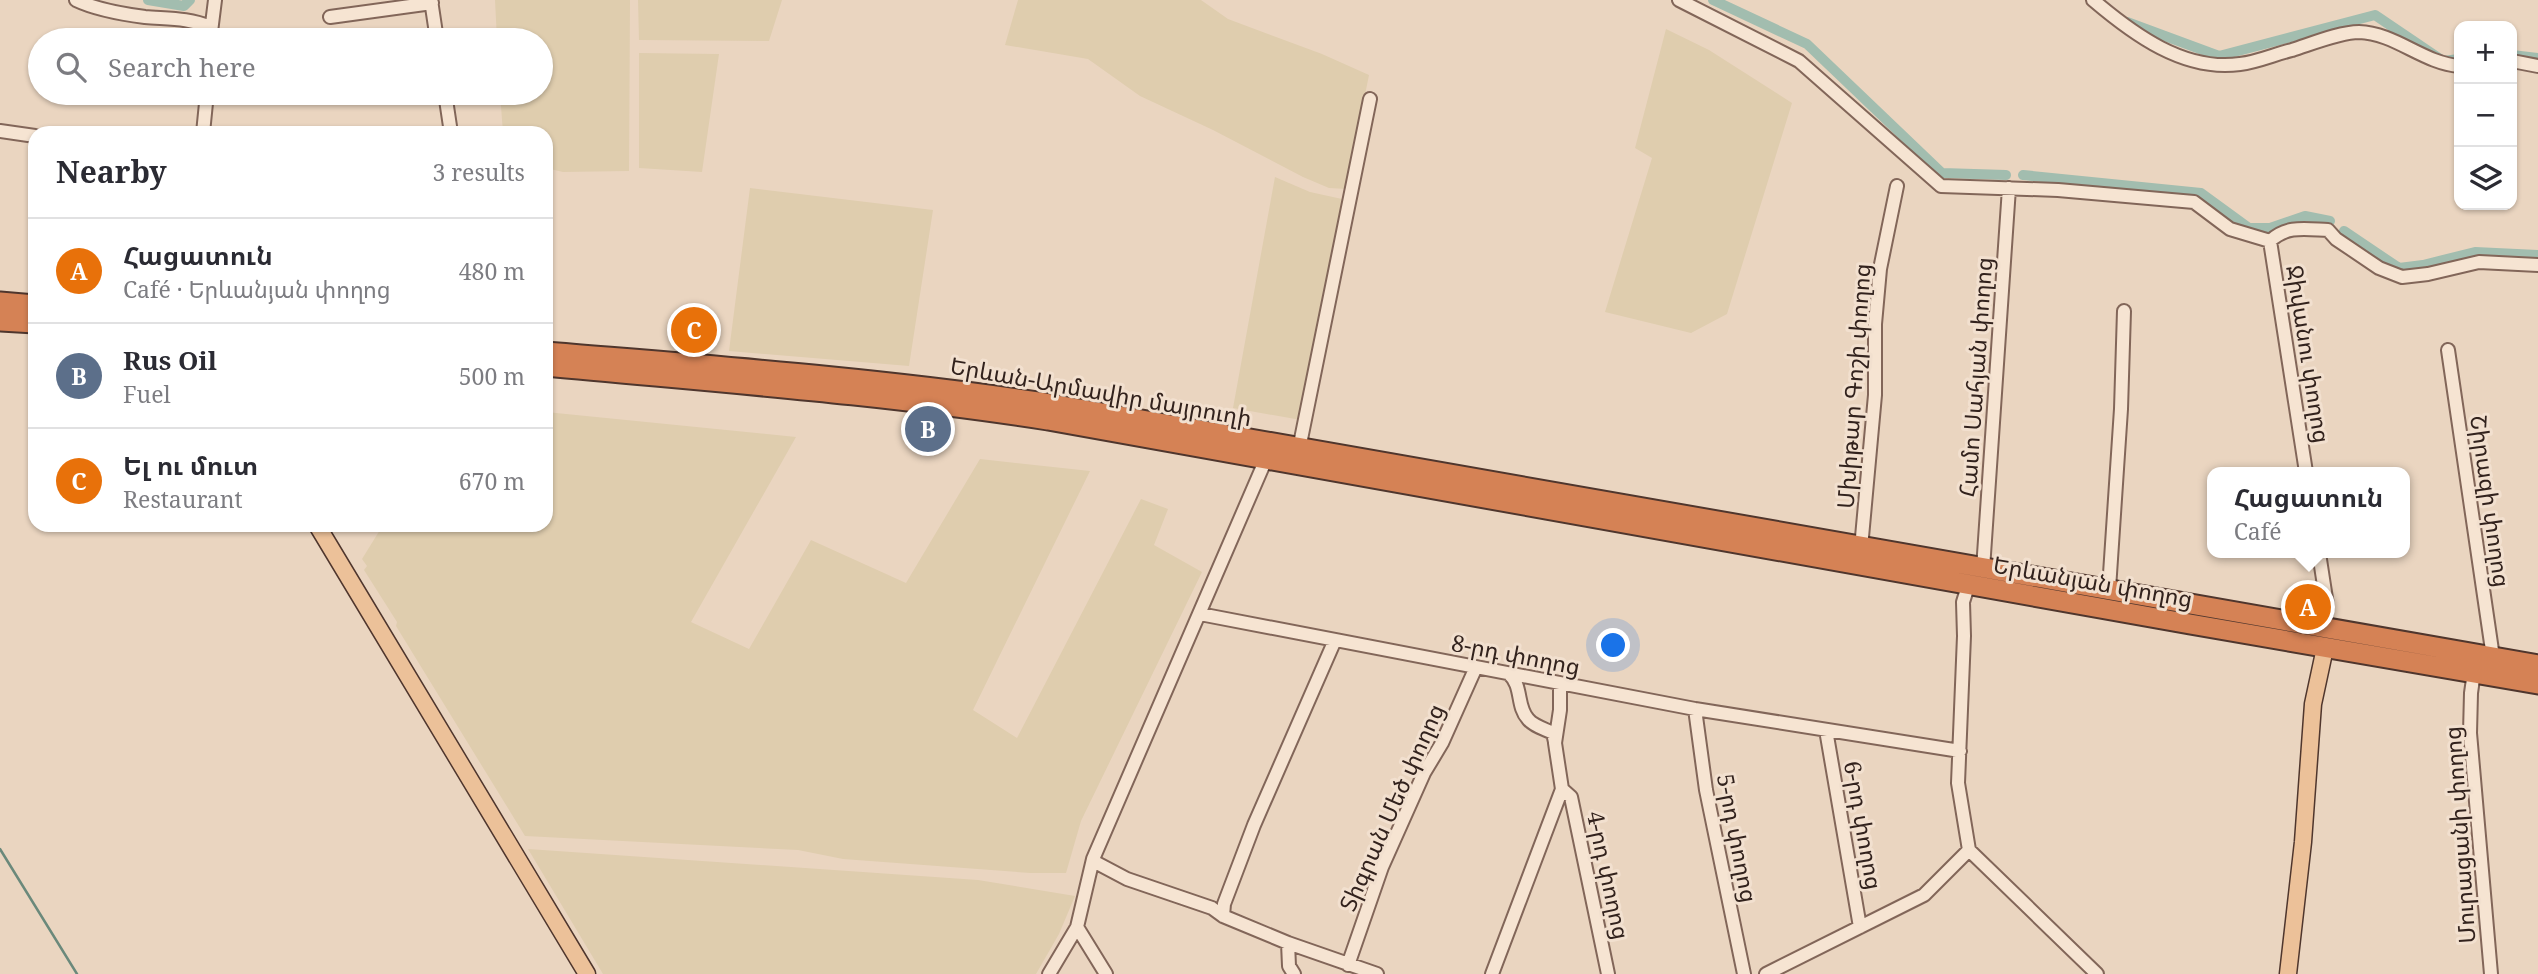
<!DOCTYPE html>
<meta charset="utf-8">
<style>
body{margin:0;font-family:"Noto Serif","Noto Sans Armenian",serif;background:#f2f2f3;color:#2b2b33}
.controls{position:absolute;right:21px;top:21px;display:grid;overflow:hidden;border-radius:14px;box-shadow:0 2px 5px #0004}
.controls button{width:63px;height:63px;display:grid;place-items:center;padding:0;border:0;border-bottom:2px solid #e1e1e2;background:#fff;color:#2b2b33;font:35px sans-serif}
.you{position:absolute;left:1614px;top:646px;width:24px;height:24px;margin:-18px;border:5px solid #fff;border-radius:50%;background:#1a73e8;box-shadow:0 0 0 10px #1a73e833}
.badge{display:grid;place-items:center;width:46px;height:46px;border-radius:50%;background:#8d2d42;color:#fff;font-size:23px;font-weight:700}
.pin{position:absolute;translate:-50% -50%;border:4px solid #fff;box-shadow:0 2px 7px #0006}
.popup{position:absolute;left:2207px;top:467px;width:203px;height:91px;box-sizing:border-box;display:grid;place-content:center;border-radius:14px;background:#fff;filter:drop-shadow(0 2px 5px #0005);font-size:23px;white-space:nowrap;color:#7c7c81}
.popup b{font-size:26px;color:#2b2b33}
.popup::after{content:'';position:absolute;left:50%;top:100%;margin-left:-14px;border:14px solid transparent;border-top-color:#fff}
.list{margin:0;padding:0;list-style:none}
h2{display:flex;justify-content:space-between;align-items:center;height:91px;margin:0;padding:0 28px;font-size:30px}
h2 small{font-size:23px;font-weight:400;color:#7c7c81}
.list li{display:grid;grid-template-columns:46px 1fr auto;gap:21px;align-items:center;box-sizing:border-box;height:105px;padding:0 28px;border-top:2px solid #e1e1e2}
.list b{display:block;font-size:26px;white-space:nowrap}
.list p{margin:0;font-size:23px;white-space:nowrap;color:#7c7c81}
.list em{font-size:23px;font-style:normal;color:#7c7c81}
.icon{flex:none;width:38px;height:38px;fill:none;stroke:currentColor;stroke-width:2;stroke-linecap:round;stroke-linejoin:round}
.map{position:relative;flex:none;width:2538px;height:974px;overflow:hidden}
.search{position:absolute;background:#fff;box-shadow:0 2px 5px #0004;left:28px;top:28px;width:525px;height:77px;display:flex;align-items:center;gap:18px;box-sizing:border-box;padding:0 24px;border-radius:38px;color:#7c7c81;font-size:26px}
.panel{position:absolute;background:#fff;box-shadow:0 2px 5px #0004;left:28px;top:126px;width:525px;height:406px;border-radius:21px}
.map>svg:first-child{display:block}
.farmland{fill:#dfcdae}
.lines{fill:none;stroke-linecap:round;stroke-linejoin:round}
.stream{stroke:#6b897b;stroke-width:2.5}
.canal{stroke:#a2bdaf;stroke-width:10}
.minor-casing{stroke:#826659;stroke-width:16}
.major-casing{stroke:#4f362d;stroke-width:19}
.highway-casing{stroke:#4f362d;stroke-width:23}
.minor{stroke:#f6e4d2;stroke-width:12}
.major{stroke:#ecc199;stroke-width:16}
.highway{stroke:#d58255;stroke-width:19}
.labels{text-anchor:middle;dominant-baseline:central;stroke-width:6;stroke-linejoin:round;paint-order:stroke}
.street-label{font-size:23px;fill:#32221d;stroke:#f2e0cf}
</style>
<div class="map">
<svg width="2538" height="974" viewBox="0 0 2538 974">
<rect width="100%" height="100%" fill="#ead5c0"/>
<path class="farmland" d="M495,0h135l-1,171 -66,1 -17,-4v-35h-43l-3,-40h41v-53h-44z
M638,0h144l-13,41 -130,-1z
M1018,0h183l27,19 94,35 47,21 -23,114 -17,-1 -26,-11 -90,-47 -73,-34 -52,-37 -83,-14z
M1666,29l43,21 83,53 -65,211 -36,19 -86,-21 47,-154 -17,-10z
M639,53l80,1 -17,118 -63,-4z
M1275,177l35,15 32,7 -41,221 -68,-12z
M750,188l183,22 -24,156 -180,-15z
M546,412l250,25 -105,185 58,27 62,-109 95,43 74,-124 110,12 -117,239 44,28 124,-239 27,10 -14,36 48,27 -121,249 -15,52h-36l-187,-14 -45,-9 -273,-14 -129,-210 1,-4 -33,-52 3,-4 -5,-7 21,-34h163z
M528,849l450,31 97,16 -16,38 -23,40h-433z"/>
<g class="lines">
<path class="stream" d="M0,849l77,125"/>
<path class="canal" d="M148,0l36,6 6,-6
M1713,0l94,44 135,129 64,2
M2127,22l92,34 156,-41 68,46 16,-2
M2512,55l26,3
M2023,175l178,18 48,35h21l35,-12 25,5
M2344,231l55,37 24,-3 52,-13 63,3"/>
<g class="minor-casing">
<path id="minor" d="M76,0c21,10 46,14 69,17 24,2 44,1 65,10
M431,0l6,40
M1679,0l120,61 142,125 117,4 136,12 36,27 40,12
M2093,0c40,34 91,72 147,64 18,-2 35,-10 52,-14 19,-6 48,-18 67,-18 36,1 64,31 100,34
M330,17l102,-14
M210,40l5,-40
M2512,61l26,5
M445,93l6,40
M0,131l35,5
M203,133l4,-40
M2270,241c17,-16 35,-12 58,-11l8,9 43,29 23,9 26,-3 51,-12 59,3
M2270,241l36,231
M2448,350l45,307
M1299,449l71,-350
M1861,548l14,-153v-71l5,-55 17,-83
M2319,553l8,52 -4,23
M1983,569l26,-381
M1969,583l-6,19 1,34 -6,147 11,67 128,124
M2109,589l12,-180 3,-98
M1200,614l495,95 265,42
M2474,672l-3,21 -1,40 21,241
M1509,674c14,12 7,32 19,45 5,7 17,10 25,14l2,9
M1695,709l11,81 38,184
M1826,730l34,197
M1562,789l9,8 37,177
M1093,861l34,18 85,29 11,8 65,27 89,31
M1223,916l1,-12 30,-79 81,-185
M1288,943l1,23 5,8
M1348,965l34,-98 42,-94 18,-30 34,-76
M1049,974l28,-47
M1106,974l-29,-47 16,-68 173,-400
M1492,974l70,-185 -7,-46 5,-33v-26
M1766,974l158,-79 45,-45"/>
</g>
<g class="major-casing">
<path id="major" d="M317,525l270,449
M2288,974l15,-132 10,-138 12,-56"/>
</g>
<g class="highway-casing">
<path id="highway" d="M0,302l35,3
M0,321l35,2
M546,352c167,14 333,26 499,51l1493,262
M546,366c168,16 335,28 502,54l1142,204 348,60"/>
</g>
<use href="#minor" class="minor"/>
<use href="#major" class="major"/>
<use href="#highway" class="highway"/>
</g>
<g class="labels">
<g class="street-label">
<text transform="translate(2309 354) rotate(81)">Ջիվանու փողոց</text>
<text transform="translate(1975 377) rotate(-86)">Համո Սահյան փողոց</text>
<text transform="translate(1853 386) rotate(-86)">Մխիթար Գոշի փողոց</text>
<text transform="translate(1101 391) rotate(10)">Երևան-Արմավիր մայրուղի</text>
<text transform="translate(2491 501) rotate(82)">Շիրազի փողոց</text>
<text transform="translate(2093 581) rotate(10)">Երևանյան փողոց</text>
<text transform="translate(1516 654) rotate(11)">8-րդ փողոց</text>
<text transform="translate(1391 807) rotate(-66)">Տիգրան Մեծ փողոց</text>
<text transform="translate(1864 825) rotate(80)">6-րդ փողոց</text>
<text transform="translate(2459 835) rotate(-94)">Մուրացանի փողոց</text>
<text transform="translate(1738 838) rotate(79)">5-րդ փողոց</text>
<text transform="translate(1609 875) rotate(78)">4-րդ փողոց</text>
</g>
</g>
</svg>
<div class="controls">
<button>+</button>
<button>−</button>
<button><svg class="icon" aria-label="layers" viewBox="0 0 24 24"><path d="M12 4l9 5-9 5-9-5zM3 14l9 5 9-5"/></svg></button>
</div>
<div class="you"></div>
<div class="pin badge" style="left:2308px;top:607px;background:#e8710a">A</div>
<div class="popup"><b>Հացատուն</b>Café</div>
<div class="pin badge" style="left:928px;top:429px;background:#5c6f8a">B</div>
<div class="pin badge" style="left:694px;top:330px;background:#e8710a">C</div>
<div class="search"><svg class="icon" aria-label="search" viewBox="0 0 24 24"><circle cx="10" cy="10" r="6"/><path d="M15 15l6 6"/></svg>Search here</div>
<section class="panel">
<h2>Nearby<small>3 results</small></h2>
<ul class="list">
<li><span class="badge" style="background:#e8710a">A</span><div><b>Հացատուն</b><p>Café · Երևանյան փողոց</p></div><em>480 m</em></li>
<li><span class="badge" style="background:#5c6f8a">B</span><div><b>Rus Oil</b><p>Fuel</p></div><em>500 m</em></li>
<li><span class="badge" style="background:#e8710a">C</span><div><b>Ել ու մուտ</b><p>Restaurant</p></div><em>670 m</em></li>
</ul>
</section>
</div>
